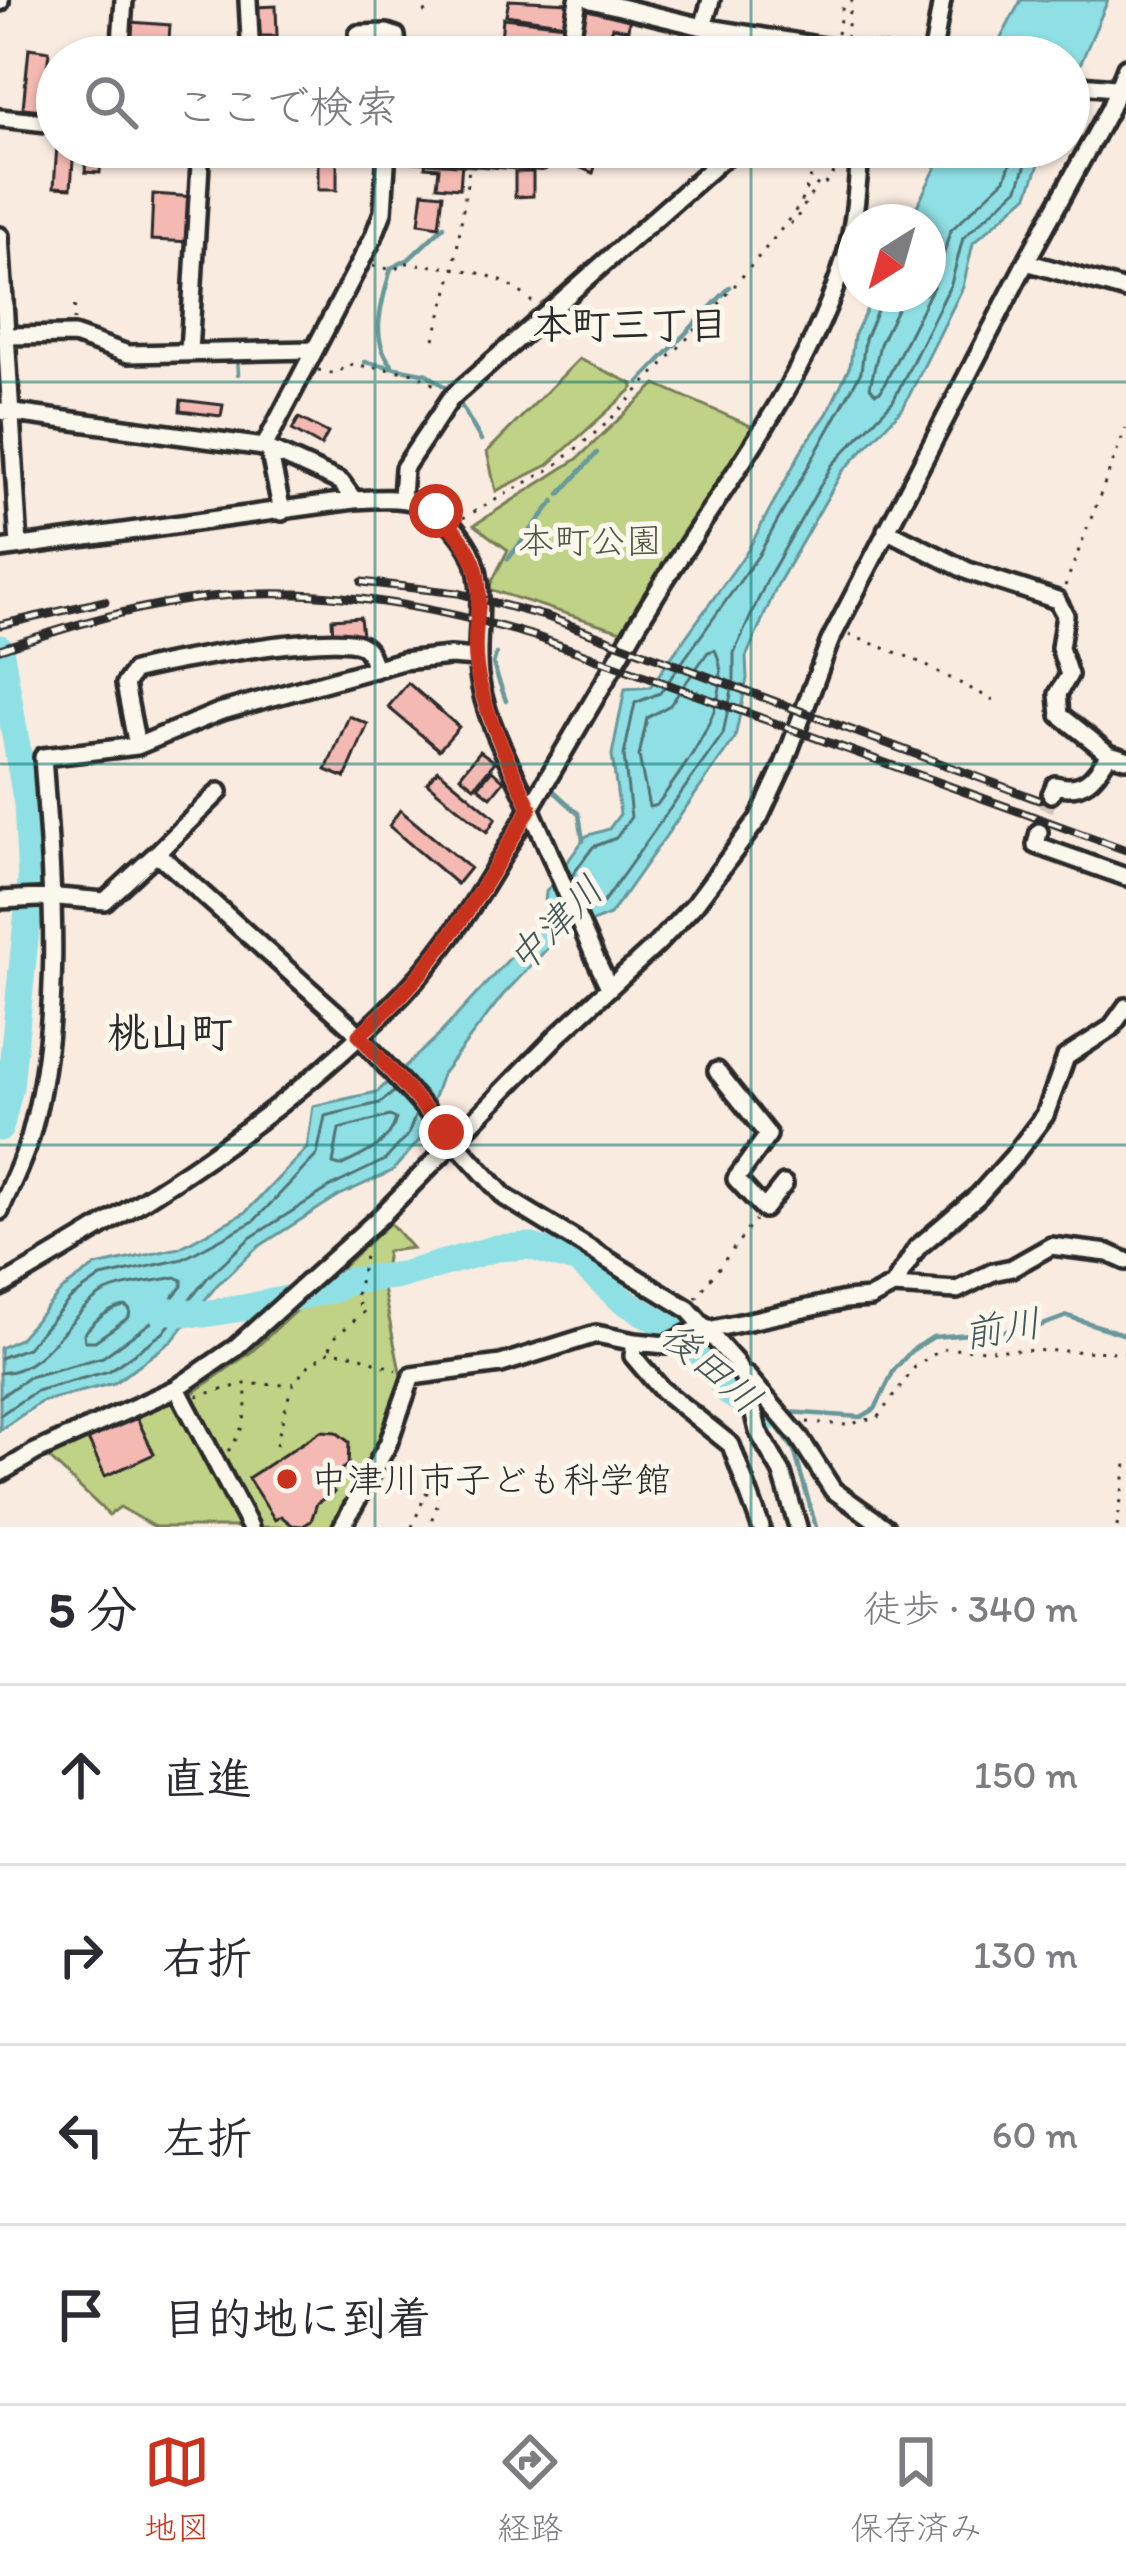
<!DOCTYPE html>
<html lang="ja">
<meta charset="utf-8">
<style>
body{margin:0;font-family:Itim,"Klee One",sans-serif;background:#f2f2f3;color:#2b2b33}
.compass{position:absolute;left:838px;top:204px;width:108px;height:108px;border-radius:50%;background:#fff;box-shadow:0 3px 9px #0004;rotate:217deg}
.stop{position:absolute;width:36px;height:36px;margin:-27px;border:9px solid #c8321e;border-radius:50%;background:#fff}
.stop.end{background:#c8321e;border-color:#fff;box-shadow:0 3px 12px #0008}
.list{margin:0;padding:0;list-style:none}
h2{display:flex;justify-content:space-between;align-items:center;height:156px;margin:0;padding:0 48px;font-size:51px}
h2 small{font-size:39px;font-weight:400;color:#7c7c81}
.list li{display:grid;grid-template-columns:78px 1fr auto;gap:36px;align-items:center;box-sizing:border-box;height:180px;padding:0 48px;border-top:3px solid #e1e1e2}
.list b{display:block;font-size:45px;white-space:nowrap}
.list em{font-size:39px;font-style:normal;color:#7c7c81}
.icon{flex:none;width:66px;height:66px;fill:none;stroke:currentColor;stroke-width:2;stroke-linecap:round;stroke-linejoin:round}
.map{position:relative;flex:none;width:1126px;height:1527px;overflow:hidden}
.search{position:absolute;background:#fff;box-shadow:0 3px 9px #0004;left:36px;right:36px;top:36px;height:132px;display:flex;align-items:center;gap:30px;box-sizing:border-box;padding:0 42px;border-radius:66px;color:#7c7c81;font-size:45px}
.sheet{height:876px;background:#fff}
nav{display:flex;justify-content:space-around;align-items:center;box-sizing:border-box;height:168px;border-top:3px solid #e1e1e2;background:#fff;font-size:33px;color:#7c7c81}
nav a{display:grid;justify-items:center;gap:6px}
nav .on{color:#c8321e}
.map>svg:first-child{display:block}
.green{fill:#c0d286;stroke:#767e58;stroke-width:3}
.water{fill:#8fe0e5;stroke:#67989b;stroke-width:3}
.lines{fill:none;stroke-linecap:round;stroke-linejoin:round}
.shore{stroke:#537375;stroke-width:3}
.stream{stroke:#67989b;stroke-width:4.5}
.river{stroke:#8fe0e5;stroke-width:27}
.building{fill:#f4b9b2;stroke:#2b2b2b;stroke-width:3}
.minor-tunnel{stroke:#d1c5bc;stroke-width:15;stroke-dasharray:15 8;stroke-linecap:butt}
.minor-casing{stroke:#2b2b2b;stroke-width:24}
.path{stroke:#2b2b2b;stroke-width:3;stroke-dasharray:3 9;stroke-linecap:butt}
.minor{stroke:#fbf7ec;stroke-width:15}
.rail-casing{stroke:#2b2b2b;stroke-width:9}
.rail{stroke:#fbf7ec;stroke-width:4.5;stroke-dasharray:14;stroke-linecap:butt}
.minor-bridge-casing{stroke:#2b2b2b;stroke-width:24;stroke-linecap:butt}
.minor-bridge{stroke:#fbf7ec;stroke-width:15}
.route{stroke:#c8321e;stroke-width:15}
.grid{fill:none;stroke:#0f766e;stroke-width:3;stroke-opacity:0.55}
.poi-dot{fill:#c8321e;stroke:#fbf7ec;stroke-width:4.5}
.labels{text-anchor:middle;dominant-baseline:central;stroke-width:10;stroke-linejoin:round;paint-order:stroke}
.park-label{font-size:36px;fill:#505542;stroke:#fbf7ec}
.poi-label{font-size:36px;fill:#2b2b2b;stroke:#fbf7ec;text-anchor:start}
.neighbourhood-label{font-size:39px;font-weight:bold;fill:#2b2b2b;stroke:#fbf7ec}
.water-label{font-size:39px;font-style:italic;fill:#44585a;stroke:#fbf7ec}
.quarter-label{font-size:42px;font-weight:bold;fill:#2b2b2b;stroke:#fbf7ec}
</style>
<div class="map">
<svg width="1126" height="1527" viewBox="0 0 1126 1527">
<rect width="100%" height="100%" fill="#faebe0"/>
<filter id="ink" filterUnits="userSpaceOnUse"><feTurbulence type="fractalNoise" baseFrequency=".00833" numOctaves="2"/><feDisplacementMap in="SourceGraphic" scale="24" xChannelSelector="R" yChannelSelector="G"/><feConvolveMatrix kernelMatrix="1 2 1 2 8 2 1 2 1" color-interpolation-filters="sRGB"/></filter>
<g filter="url(#ink)">
<path class="green" d="M579,359l54,25v4l-85,77 -52,26 -9,-39z
M656,384l99,44 -134,203 -133,-42 20,-39 -34,-25 103,-66z
M390,1223l22,25 -25,3 -5,33 20,97 -20,59 -45,87h-182l-35,-20 -11,8 -63,-60 147,-62 58,-41z"/>
<path class="water" d="M1021,0h87l-39,90v-33h-78z
M946,147h99l-17,48 -55,48 -10,44 -60,121 -61,64 -64,112 -32,73 1,22 -12,59 -125,177 -49,19 -58,61 -61,79 -23,67 -27,30 -54,25 -80,51 -41,38 -45,56 -58,42 -73,19 -41,28v-82l19,-9 43,-49 34,-24 83,-18 67,-36 61,-64 6,-42 64,-14 59,-54 107,-116 3,-30 40,-56 23,-7 11,-15 -8,-59 13,-66 25,-2 98,-137 56,-104 23,-32 23,-48 4,-30 20,-42h54v-72h-19z"/>
<g class="lines">
<path class="shore" d="M899,294l-2,15 -17,35 -10,43 5,6 6,-2 56,-112 13,-48 55,-52 11,-32
M715,650c24,48 -31,117 -58,155l-8,2 -10,-51 8,-38 23,-13 38,-53z
M571,877l22,-30 23,-9 15,-21 -7,-62 11,-52 25,-10 98,-137 103,-184 4,-33 19,-45
M586,911l17,-8 120,-169 11,-55v-26l34,-75 64,-113 61,-64 58,-117 12,-46 55,-50 14,-41
M390,1116l6,3c-7,26 -33,36 -56,47l-7,-2 6,-35z
M125,1306l5,4 -1,7 -34,24h-10l-1,-7c10,-13 24,-25 41,-28z
M0,1358l27,-10 43,-49 31,-22 82,-18 71,-38 63,-66 8,-39 55,-13 15,-12
M0,1373c47,-2 65,-56 102,-79 20,-11 51,-12 74,-17l6,3v6l-29,35 -50,36 -74,20 -29,20
M0,1415l36,-24 73,-20 54,-38 45,-56 42,-39 82,-52 53,-26 23,-25 8,-21"/>
<path class="stream" d="M686,53l6,4
M351,260l7,-11
M307,344l37,-69
M237,356l1,18
M365,362l62,12 25,18
M392,365c-24,-28 -9,-64 -1,-97l18,-9 35,-33
M639,382l91,-95
M459,402l22,38
M560,494l37,-41
M508,559l46,-58
M496,654l-3,10 13,37
M555,792l24,22 4,27
M787,1412l74,5 14,-8 19,-39 17,-19 22,-14 99,-8 35,-13 59,19
M776,1415l-6,2 24,33 22,77"/>
<path class="river" d="M0,648l27,157 4,76 -21,206 -10,41
M159,1310l45,4 44,-7 87,-18 13,-8 54,-6 95,-27 32,-2 49,15 44,39 50,29 29,24 28,40 41,24"/>
</g>
<path class="building" d="M509,0l60,3 -3,21 -60,-9z
M276,6l1,30h-20l-1,-29z
M584,6l46,8 -2,16 -16,-3 -4,22 -31,-5z
M503,18l63,7 -3,22 -62,-7z
M130,22l40,3 -2,32h-40z
M689,32l16,3 -4,15 -16,-4z
M204,43l22,1 -1,13h-22z
M29,48l20,3 -6,59 -20,-2z
M57,145l17,2 -3,41 -17,-1z
M87,147h30l-2,15 -14,-1 -1,12 -15,-1z
M557,147l41,10 -5,16 -39,-16z
M318,155h19v35h-19z
M426,158l36,4 -2,26 -23,-2 2,-18 -14,-1z
M515,172h18v24l-18,1z
M423,192l20,2 -4,32 -20,-3z
M153,194l41,3 -2,45 -41,-2z
M181,400l42,5 -2,11 -41,-5z
M299,418l29,15 -7,13 -29,-16z
M360,617l2,18 -29,2 -1,-18z
M408,683l51,44 -20,23 -51,-43z
M349,716l19,8 -23,54 -19,-8z
M480,751l15,11 -21,25 -14,-11z
M438,770l58,48 -9,14 -60,-49z
M492,770l12,11 -13,16 -13,-10z
M400,810l70,58 -13,16 -68,-58z
M137,1418l17,36 -49,22 -17,-37z
M321,1431l15,1 13,10 -1,23 -23,15 9,12 -17,11 -6,18 -8,5 -11,-1 -11,-9 -6,4 -27,-42z"/>
<g class="lines">
<path class="minor-tunnel" d="M1039,832l12,-38"/>
<g class="minor-casing">
<path id="minor" d="M248,0l3,57
M591,0l112,27 134,22
M0,2v-2
M703,27l8,-27
M358,34l29,-1 9,3 2,21
M853,51l42,6
M120,57l4,-57
M568,57l10,-57
M932,57l10,-57
M1069,84l57,5
M0,118l57,6
M345,147l196,13 9,-13
M0,236l19,310
M1026,262l100,28
M5,336l69,-1 54,19 184,-4
M189,352l12,-205
M0,411l264,36 77,35 13,18
M264,447l109,-209 10,-26 4,-63
M269,449l13,63
M402,497l2,-29 47,-70 285,-251
M886,530l82,41 89,29 8,15 -5,33 9,27 -11,19 2,21 49,39c-14,23 -25,39 -54,31l-4,9
M0,549l354,-49c50,-3 80,-4 111,42 27,38 8,90 14,134 6,44 31,87 49,127 27,61 52,124 81,184
M137,746l-12,-62 9,-13c35,-10 199,-40 227,-26 9,4 11,15 14,24
M1109,754l17,5
M1039,832l-3,13 90,32
M157,853l62,-61
M0,900l58,-3 47,4 52,-48 193,173 155,171 183,112 47,53 12,23 11,46 24,42 16,54
M717,1071l51,64 -32,44 28,30 20,-25
M0,1211c10,-25 24,-51 31,-77 33,-121 21,-253 12,-377l94,-11 82,-34 183,-51 48,-5 27,2
M893,1286l24,-38 61,-52 35,-39 32,-42 21,-58 45,-29 15,-21
M0,1287c150,-87 281,-168 403,-293 53,-55 90,-122 128,-187 34,-58 68,-115 101,-173 71,-125 172,-239 214,-379 10,-35 11,-72 15,-108
M704,1326l-38,19 -31,-3 -2,14 28,33 70,56 30,82
M708,1330l137,-30 25,-2 23,-12 64,4 36,-18 19,-4 39,-22 57,7 18,8
M747,1376l52,61 34,53 52,37
M177,1388l73,139
M0,1473l35,-21 142,-64 58,-40 146,-132 176,-180 99,-91 39,-41 64,-86 25,-54 46,-123 196,-379 84,-154 16,-41
M342,1527l46,-83 24,-68 89,-12 95,-30 39,8"/>
</g>
<path class="path" d="M418,0l11,20
M837,34l7,-34
M670,37l14,13
M846,38l6,-38
M790,222l3,2 25,-41 5,3 22,-26
M373,266l22,4 8,-7h7c49,7 89,5 125,42
M74,321l1,-22
M434,339l20,-70 15,-100
M318,370l18,4 13,-10 65,9 24,14
M463,518l91,-51 53,-44 108,-114 61,-73 23,-30 24,-59
M1065,586l61,-158
M849,635l62,23 88,45
M696,1298l59,-78
M330,1348l4,-10 31,-27 -10,-11 11,-48
M197,1396l48,-12 47,1 16,-19 22,-15 26,4 40,15
M807,1422l40,3 31,-8 37,-50 27,-18 184,3
M276,1445l15,-57
M228,1451c17,-22 20,-40 17,-67
M412,1527l14,-34h10l3,7 -10,27
M1117,1527l9,-63"/>
<use href="#minor" class="minor"/>
<g class="rail-casing">
<path id="rail" d="M362,582l96,11 90,24 491,183
M0,625l105,-24
M0,649c61,-20 124,-40 187,-49 117,-17 235,3 347,36l592,214"/>
</g>
<use href="#rail" class="rail"/>
<g class="minor-bridge-casing">
<path id="minor-bridge" d="M837,49l16,2"/>
</g>
<use href="#minor-bridge" class="minor-bridge"/>
</g>
</g>
<g class="lines" filter="url(#ink)">
<path class="route" d="M436,511c75,71 25,96 44,174 11,43 32,83 50,123 -48,83 -96,165 -171,227l87,97"/>
</g>
<path class="grid" d="M375,0v57M751,0v57M375,147v1380M751,147v1380M0,382h1126M0,764h1126M0,1145h1126"/>
<circle class="poi-dot" cx="287" cy="1479" r="12"/>
<g class="labels">
<g class="park-label">
<text x="590" y="540">本町公園</text>
</g>
<g class="poi-label">
<text x="311" y="1479">中津川市子ども科学館</text>
</g>
<g class="neighbourhood-label">
<text x="630" y="324">本町三丁目</text>
</g>
<g class="water-label">
<text transform="translate(555 924) rotate(-45)">中津川</text>
<text transform="translate(1002 1328) rotate(-9)">前川</text>
<text transform="translate(712 1367) rotate(41)">後田川</text>
</g>
<g class="quarter-label">
<text x="170" y="1032">桃山町</text>
</g>
</g>
</svg>
<svg class="compass" viewBox="-18 -18 36 36"><path d="M0-13l5 13h-10z" fill="#e53935"/><path d="M0 13l5-13h-10z" fill="#7c7c81"/></svg>
<div class="stop" style="left:436px;top:511px"></div>
<div class="stop end" style="left:446px;top:1132px"></div>
<div class="search"><svg class="icon" aria-label="search" viewBox="0 0 24 24"><circle cx="10" cy="10" r="6"/><path d="M15 15l6 6"/></svg>ここで検索</div>
</div>
<section class="sheet">
<h2>5 分<small>徒歩 · 340 m</small></h2>
<ul class="list">
<li><svg class="icon" aria-label="ahead" viewBox="0 0 24 24"><path d="M12 20V5M6 11l6-6 6 6"/></svg><div><b>直進</b></div><em>150 m</em></li>
<li><svg class="icon" aria-label="right" viewBox="0 0 24 24"><path d="M7 20v-9h11M14 6l5 5-5 5"/></svg><div><b>右折</b></div><em>130 m</em></li>
<li><svg class="icon" aria-label="left" viewBox="0 0 24 24"><path d="M17 20v-9H6M10 6l-5 5 5 5"/></svg><div><b>左折</b></div><em>60 m</em></li>
<li><svg class="icon" aria-label="arrive" viewBox="0 0 24 24"><path d="M6 21V4h12l-3 4 3 4H6"/></svg><div><b>目的地に到着</b></div></li>
</ul>
</section>
<nav>
<a class="on"><svg class="icon" aria-label="map" viewBox="0 0 24 24"><path d="M3 6l6-2 6 2 6-2v14l-6 2-6-2-6 2zM9 4v14M15 6v14"/></svg>地図</a>
<a><svg class="icon" aria-label="directions" viewBox="0 0 24 24"><path d="M12 3l9 9-9 9-9-9zM9 14v-3h6M13 9l2 2-2 2"/></svg>経路</a>
<a><svg class="icon" aria-label="saved" viewBox="0 0 24 24"><path d="M7 4h10v16l-5-4-5 4z"/></svg>保存済み</a>
</nav>
